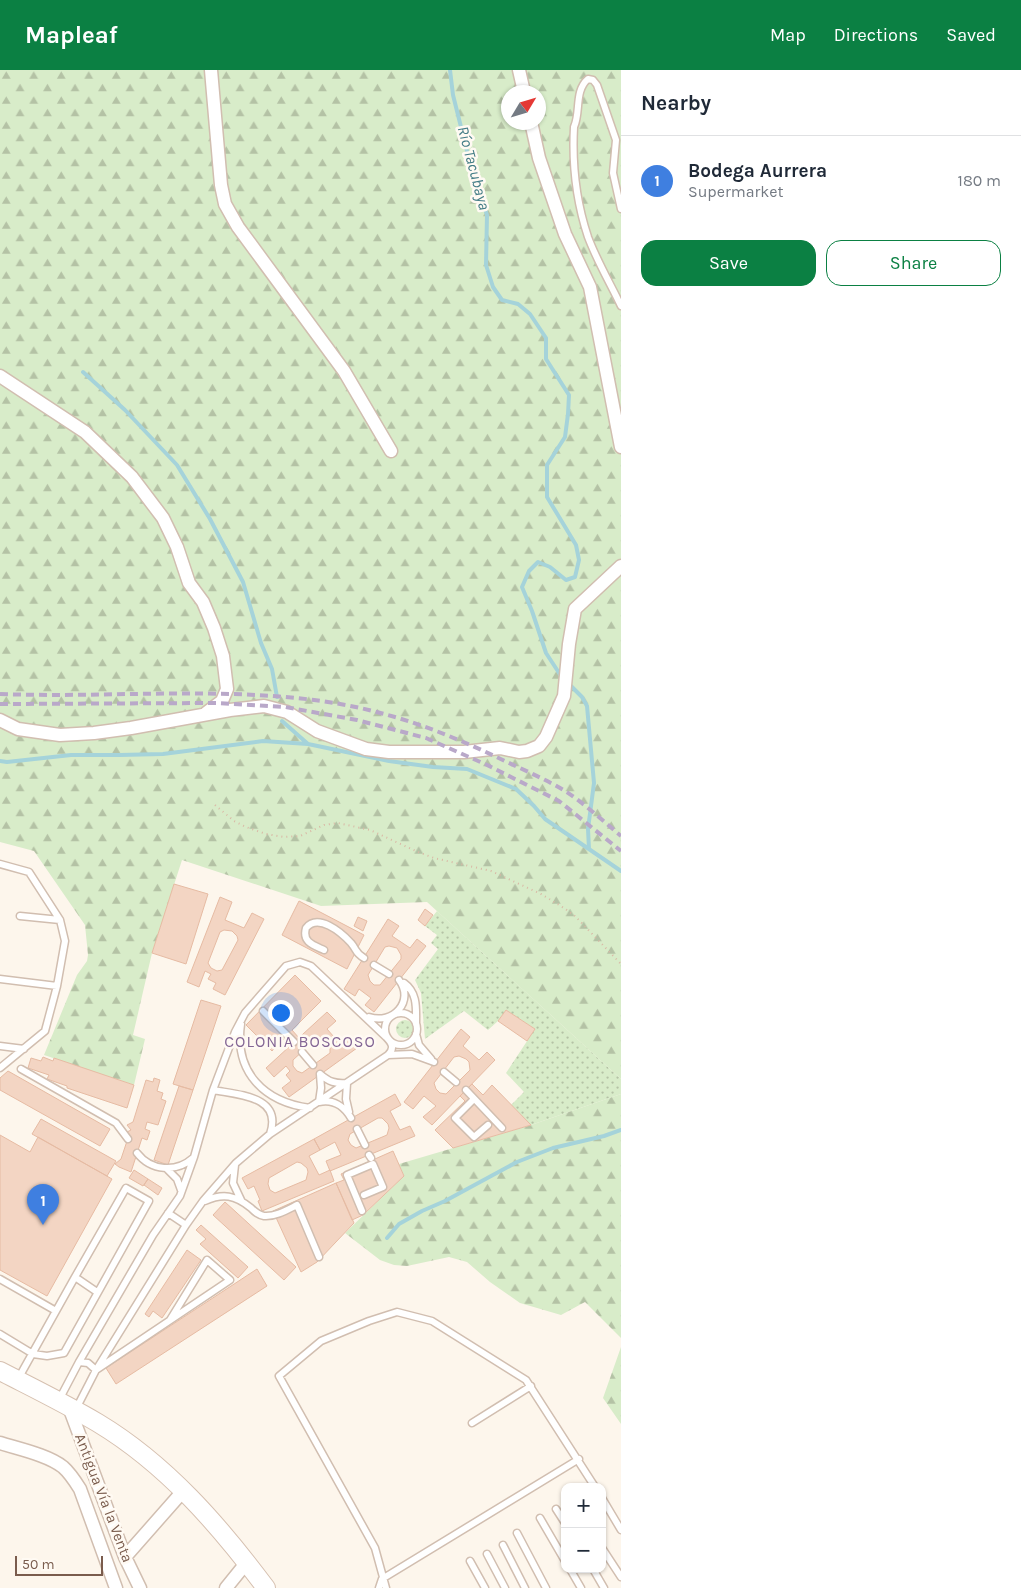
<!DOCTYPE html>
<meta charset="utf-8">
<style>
body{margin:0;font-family:Karla,sans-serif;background:#f2f2f3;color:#1f2937}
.controls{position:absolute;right:15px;bottom:15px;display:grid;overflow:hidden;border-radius:10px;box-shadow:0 1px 4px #0004}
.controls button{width:45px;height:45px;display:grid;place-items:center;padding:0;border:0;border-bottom:1px solid #e0e1e3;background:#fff;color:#1f2937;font:25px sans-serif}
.compass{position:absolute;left:501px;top:15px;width:45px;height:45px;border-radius:50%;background:#fff;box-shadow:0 1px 4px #0004;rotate:52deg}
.scale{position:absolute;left:15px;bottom:12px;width:88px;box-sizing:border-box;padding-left:5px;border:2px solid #7a5c4d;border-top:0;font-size:14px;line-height:18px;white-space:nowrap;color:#7a5c4d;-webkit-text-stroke:4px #fffaf3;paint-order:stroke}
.you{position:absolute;left:280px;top:942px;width:18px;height:18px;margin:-12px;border:4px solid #fff;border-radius:50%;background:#1a73e8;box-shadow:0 0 0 8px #1a73e833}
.badge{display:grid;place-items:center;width:32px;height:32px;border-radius:50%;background:#0b8043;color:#fff;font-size:16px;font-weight:700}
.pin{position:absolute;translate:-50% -41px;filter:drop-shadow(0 1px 2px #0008)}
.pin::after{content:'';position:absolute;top:26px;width:18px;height:15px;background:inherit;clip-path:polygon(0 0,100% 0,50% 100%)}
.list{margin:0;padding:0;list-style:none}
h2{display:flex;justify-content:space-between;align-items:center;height:65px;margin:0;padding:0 20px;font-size:21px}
h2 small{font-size:16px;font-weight:400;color:#747a83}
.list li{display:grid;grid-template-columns:32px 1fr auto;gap:15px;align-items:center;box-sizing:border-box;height:90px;padding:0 20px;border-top:1px solid #e0e1e3}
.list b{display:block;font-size:19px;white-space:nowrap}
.list p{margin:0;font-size:16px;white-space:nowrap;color:#747a83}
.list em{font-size:16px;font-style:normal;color:#747a83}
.actions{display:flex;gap:10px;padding:15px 20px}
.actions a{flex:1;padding:11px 0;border:1px solid #0b8043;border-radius:15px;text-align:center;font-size:18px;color:#0b8043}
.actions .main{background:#0b8043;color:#fff}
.map{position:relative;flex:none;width:621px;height:1518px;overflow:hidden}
header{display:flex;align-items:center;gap:30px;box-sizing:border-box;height:70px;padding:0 25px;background:#0b8043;color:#fff}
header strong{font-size:24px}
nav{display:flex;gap:28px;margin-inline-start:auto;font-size:18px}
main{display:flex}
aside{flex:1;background:#fff}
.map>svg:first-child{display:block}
.grass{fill:url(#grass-dots)}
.forest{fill:url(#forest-firs);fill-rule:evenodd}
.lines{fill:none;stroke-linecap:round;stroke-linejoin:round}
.stream{stroke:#a5d3da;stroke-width:4}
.building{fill:#f3d5c3;stroke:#e6bba3;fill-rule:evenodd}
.service-casing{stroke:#d1beb0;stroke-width:9}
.minor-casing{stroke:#d1beb0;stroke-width:15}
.secondary-casing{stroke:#d6c0b0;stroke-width:20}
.path{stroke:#d9b8a5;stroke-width:2;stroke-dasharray:1 4;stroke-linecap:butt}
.service{stroke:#fff;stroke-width:6}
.minor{stroke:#fff;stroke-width:12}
.secondary{stroke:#fff;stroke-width:18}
.rail{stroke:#b9a8c9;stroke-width:4;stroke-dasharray:8 5;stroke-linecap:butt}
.labels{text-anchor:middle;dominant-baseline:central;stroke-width:5;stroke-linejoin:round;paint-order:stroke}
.street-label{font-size:15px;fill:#7a5c4d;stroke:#fffaf3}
.water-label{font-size:16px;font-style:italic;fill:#437c86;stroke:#fffaf3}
.neighbourhood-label{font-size:16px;letter-spacing:1px;fill:#846695;stroke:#fffaf3}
</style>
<header>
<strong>Mapleaf</strong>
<nav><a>Map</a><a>Directions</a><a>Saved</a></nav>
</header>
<main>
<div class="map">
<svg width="621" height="1518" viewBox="0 0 621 1518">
<defs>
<pattern id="grass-dots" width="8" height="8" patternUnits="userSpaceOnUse" patternTransform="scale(1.25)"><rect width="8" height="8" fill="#d8ecc9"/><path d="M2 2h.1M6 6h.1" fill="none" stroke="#b4c2a5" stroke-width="1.8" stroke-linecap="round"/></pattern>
<pattern id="forest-firs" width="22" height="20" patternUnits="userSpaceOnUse" patternTransform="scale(1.25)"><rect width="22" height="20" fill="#d8ecc9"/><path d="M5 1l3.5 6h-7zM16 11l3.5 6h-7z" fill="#b4c2a5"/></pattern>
</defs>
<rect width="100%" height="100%" fill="#fdf6ec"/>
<path class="grass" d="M437,841l184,168v15l-90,31 -20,-20 13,-13 -18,-19 29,-44 -29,-19 -8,11 -10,9 -24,-19 -39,28 -4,-46 -6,-13 23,-31 -7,-6 6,-8 -12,-9z
M396 959a9 9 0 1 1 18 0a9 9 0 1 1-18 0Z"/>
<path class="forest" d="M0,0h621v1009l-194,-177 -106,4 -139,-46 -30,93 -19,82 12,4 -11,46 -90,-30 33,-80 10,-14 1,-6 -3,-30 -51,-74 -34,-9zM508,22h30v30h-30z
M621,1024v244l-36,-36 -24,13 -41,-12 -30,-21 -23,-20 -18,-5 -42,9 -13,-1 -14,-5 -35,-27 59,-57 -5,-12 132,-39z
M621,1277v77l-18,-26z"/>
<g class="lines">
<path class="stream" d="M450,0l3,25 17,68 17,52 -1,50 7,22 9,13 16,4 12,10 16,24v21l23,36 -1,19 -3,23 -18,28v32l29,48 3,15 -4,17 -9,3 -16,-13 -12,-5 -9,9 -7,16 10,24 14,42 17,26
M83,302l42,38 52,55 33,54 33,63 18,61 11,26 5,28
M568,613l14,14 5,9 7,77 -6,46 1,20
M282,651l26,23
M0,691l7,1 64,-7h49l43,-1 100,-13 45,3 81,17 44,6 34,2 49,20 18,17 11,13 76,52
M387,1168l12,-14 23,-13 23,-10 72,-39 36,-14 51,-12 17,-6"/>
</g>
<path class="building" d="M174,814l34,10 -22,70 -34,-11z
M220,827l12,5 -7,18 19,8 8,-15 12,6 -39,76 -12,-6 3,-6 -8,-4 3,-5 -6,-3 -6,16 -12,-5zM224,860l8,1 5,5 1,4 -16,30 -5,1 -6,-3 -3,-5 12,-31z
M299,831l65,34 -17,34 -65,-34z
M425,839l8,6 -8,11 -7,-6z
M358,847l9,4 -4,10 -9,-5z
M388,849l11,7 -7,10 18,12 7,-9 9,7 -52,66 -9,-7 6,-7 -12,-9 -4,7 -11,-7zM389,876l8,2 4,7v4l-21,26h-6l-4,-4 -2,-6 17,-28z
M295,905l26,26 -29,29 7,8 -9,8 -7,-7 -11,12 -26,-26z
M201,930l20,6 -28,84 -20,-6z
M506,940l29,19 -8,12 -29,-20z
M327,942l9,9 -9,8 14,16 9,-7 7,10 -68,49 -7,-9 9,-7 -5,-6 4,-4 -4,-5 -12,11 -8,-9zM317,968l8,1 3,3 2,3v8l-28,20 -5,-2 -4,-5v-6z
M461,959l9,8 -7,9 16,14 8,-8 8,8 -63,65 -9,-8 13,-11 -12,-10 -11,13 -9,-7zM459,986l7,3 3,3 1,8 -24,24 -6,-1 -4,-4 -2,-6 20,-26z
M43,987l10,4 1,-3 80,27 -7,23 -60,-20v-2l-20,-7 2,-4 -21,-7 3,-10 10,3z
M8,1001l102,58 -10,17 -100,-56v-12z
M154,1008l6,2 -3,11 6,2 -2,6 5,2 -8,24 -11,-3 -2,7 5,2 -3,9 -5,-2 -11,34 -12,-5 -4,-3 6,-5 7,-21 -3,-5 6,-3 -4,-5 6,-3 13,-42 7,2z
M472,1014l11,11 9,-10 39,40 -78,23 -18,-18 30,-29 -5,-5z
M179,1016l14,4 -25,75 -14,-5z
M395,1024l6,11 -11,6 10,19 10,-4 5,10 -85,35 -4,-10 15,-6 -6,-13 -15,8 -6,-11zM378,1048h4l6,6 1,4 -2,7 -31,13 -5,-3 -3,-5 2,-6z
M41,1049l75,42 -9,15 -75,-42z
M0,1065l30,17 8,-15 74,42 -65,117 -47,-26z
M314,1069l6,11 -11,6 10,19 11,-5 4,11 -72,30 -4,-10 2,-1 -6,-14 -6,3 -6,-11zM297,1092l4,1 6,5 1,4 -2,8 -31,13 -5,-3 -2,-6 1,-6z
M393,1081l11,25 -41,39 -11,5 -16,-37 8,-3 -3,-6z
M134,1100l14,9 -5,7 -14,-8z
M148,1109l14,9 -4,7 -14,-10z
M336,1113l18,40 -37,39 -16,10 -28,-61z
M225,1132l71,65 -12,13 -71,-65z
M201,1155l47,42 -10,11 -38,-34 6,-5 -10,-9z
M187,1180l14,10 -39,58 -9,-7 -4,6 -4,-3z
M257,1199l10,17 -151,98 -10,-16z"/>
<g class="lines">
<g class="service-casing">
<path id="service" d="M621,139l-8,-36 3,-33 -19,-55 -4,-5 -5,-1c-14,12 -7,33 -14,48 -2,37 2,74 14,110 9,24 22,46 33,69
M0,794l29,8 31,48 5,21 -8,45 -12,45 -45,37
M20,846l40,4
M324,880c-11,-5 -22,-8 -18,-22 12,-15 35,4 45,15 6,7 4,10 13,15
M374,895l15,9
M0,909l57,7
M404,913c14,10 12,26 12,41
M263,941l31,31
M385 959a16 16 0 1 1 32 0a16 16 0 1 1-32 0Z
M369,947c24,8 46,-16 30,-37
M241,954c-7,48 23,78 69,84
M416,964l3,11 12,14
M0,976l24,3
M302,982l11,13
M388,985l24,-1 22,8
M21,999l95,54 12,16
M444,1002l12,10
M320,1004l1,14 -2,14c14,-3 25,4 32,16
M320,1004c9,8 16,10 27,9l-1,16 3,13
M213,1020c26,5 70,6 57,44
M466,1020l36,38
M474,1029l-19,19 19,19 14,-12
M357,1059l8,16
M137,1083c14,18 39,20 56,5
M369,1085l2,3
M235,1095l-2,18 8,17
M167,1099l10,10 4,11
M205,1131c18,-8 30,-6 46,7 4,4 7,7 13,8 11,1 23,-6 33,-11l22,52
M362,1141l-15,-36 26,-11 10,23 -19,8
M168,1143l18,12
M0,1209l56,32 -38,68
M56,1241l19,-34 22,15
M0,1264l33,20 14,2 17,-3 85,-152 -23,-13 -51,89
M79,1292l9,1 8,7 134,-90 -23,-20 -37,60
M59,1330l20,-38 74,-127 27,-39 14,-39 19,-67 22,-58 10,-19 41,-47 14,-4 11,4 75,71c6,6 9,11 2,18l-118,79 -34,29 -33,38 -17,24 -90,145 -20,39
M472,1353l59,-37
M602,1428l19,32
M556,1439l9,14
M540,1448l25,43
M517,1463l29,55
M503,1475l22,43
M602,1478l19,29
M487,1484l18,34
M470,1491l15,27
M570,1499l11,19
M593,1499l11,19
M379,1518l3,-9 197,-120
M386,1518l-11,-40 -96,-172 42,-35 48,-20 28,-9 35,9 94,59 69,107"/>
</g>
<g class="minor-casing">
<path id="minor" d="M211,0l10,115 4,19 13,23 106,144 47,80
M519,0l5,22
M531,52l8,36 26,76 25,53 31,160
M0,306l85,56 47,45 31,41 14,29 12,36 14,19 11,26 9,28 4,33 -5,12 -16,12
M0,650l18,9 42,6 34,-2 37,-5 99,-18 34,-4 23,6 30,19 49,18 23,3h75l36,-4 19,4 8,-1 12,-5 7,-9 18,-41 5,-52 6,-35 46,-43
M69,1337l56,150 15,31
M0,1373c19,6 48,12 63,24 7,6 12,14 17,22l36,99
M125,1487l59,-67
M226,1518l21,-26"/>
</g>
<g class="secondary-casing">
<path id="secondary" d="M0,1301c33,17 66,33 98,52 68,41 121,102 168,165"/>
</g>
<path class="path" d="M215,735l19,16 12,6 20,7 18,3 16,-1 24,-11 14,-2 32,7 48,22 16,6 57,13 50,23 23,14 11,8 46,48"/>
<use href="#service" class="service"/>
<use href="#minor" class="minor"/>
<use href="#secondary" class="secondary"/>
<path class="rail" d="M0,624c104,4 210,-7 314,6 71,9 129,31 193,62 19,9 40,18 58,29 20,13 38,30 56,45
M0,634l217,-1 68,4 72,13 69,18 59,26 74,37 62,50"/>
</g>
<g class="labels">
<g class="street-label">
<text transform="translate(104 1428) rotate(69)">Antigua Vía la Venta</text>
</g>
<g class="water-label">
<text transform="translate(474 98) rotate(75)">Río Tacubaya</text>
</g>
<g class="neighbourhood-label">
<text x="300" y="971">COLONIA BOSCOSO</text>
</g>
</g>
</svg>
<div class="controls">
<button>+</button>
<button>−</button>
</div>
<svg class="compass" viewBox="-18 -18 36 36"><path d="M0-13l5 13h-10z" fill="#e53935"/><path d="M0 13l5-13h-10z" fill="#747a83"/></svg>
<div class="scale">50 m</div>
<div class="you"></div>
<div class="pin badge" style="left:43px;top:1155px;background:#3f7fe0">1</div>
</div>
<aside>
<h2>Nearby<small></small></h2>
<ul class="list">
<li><span class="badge" style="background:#3f7fe0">1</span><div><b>Bodega Aurrera</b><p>Supermarket</p></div><em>180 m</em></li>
</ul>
<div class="actions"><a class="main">Save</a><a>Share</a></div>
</aside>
</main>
